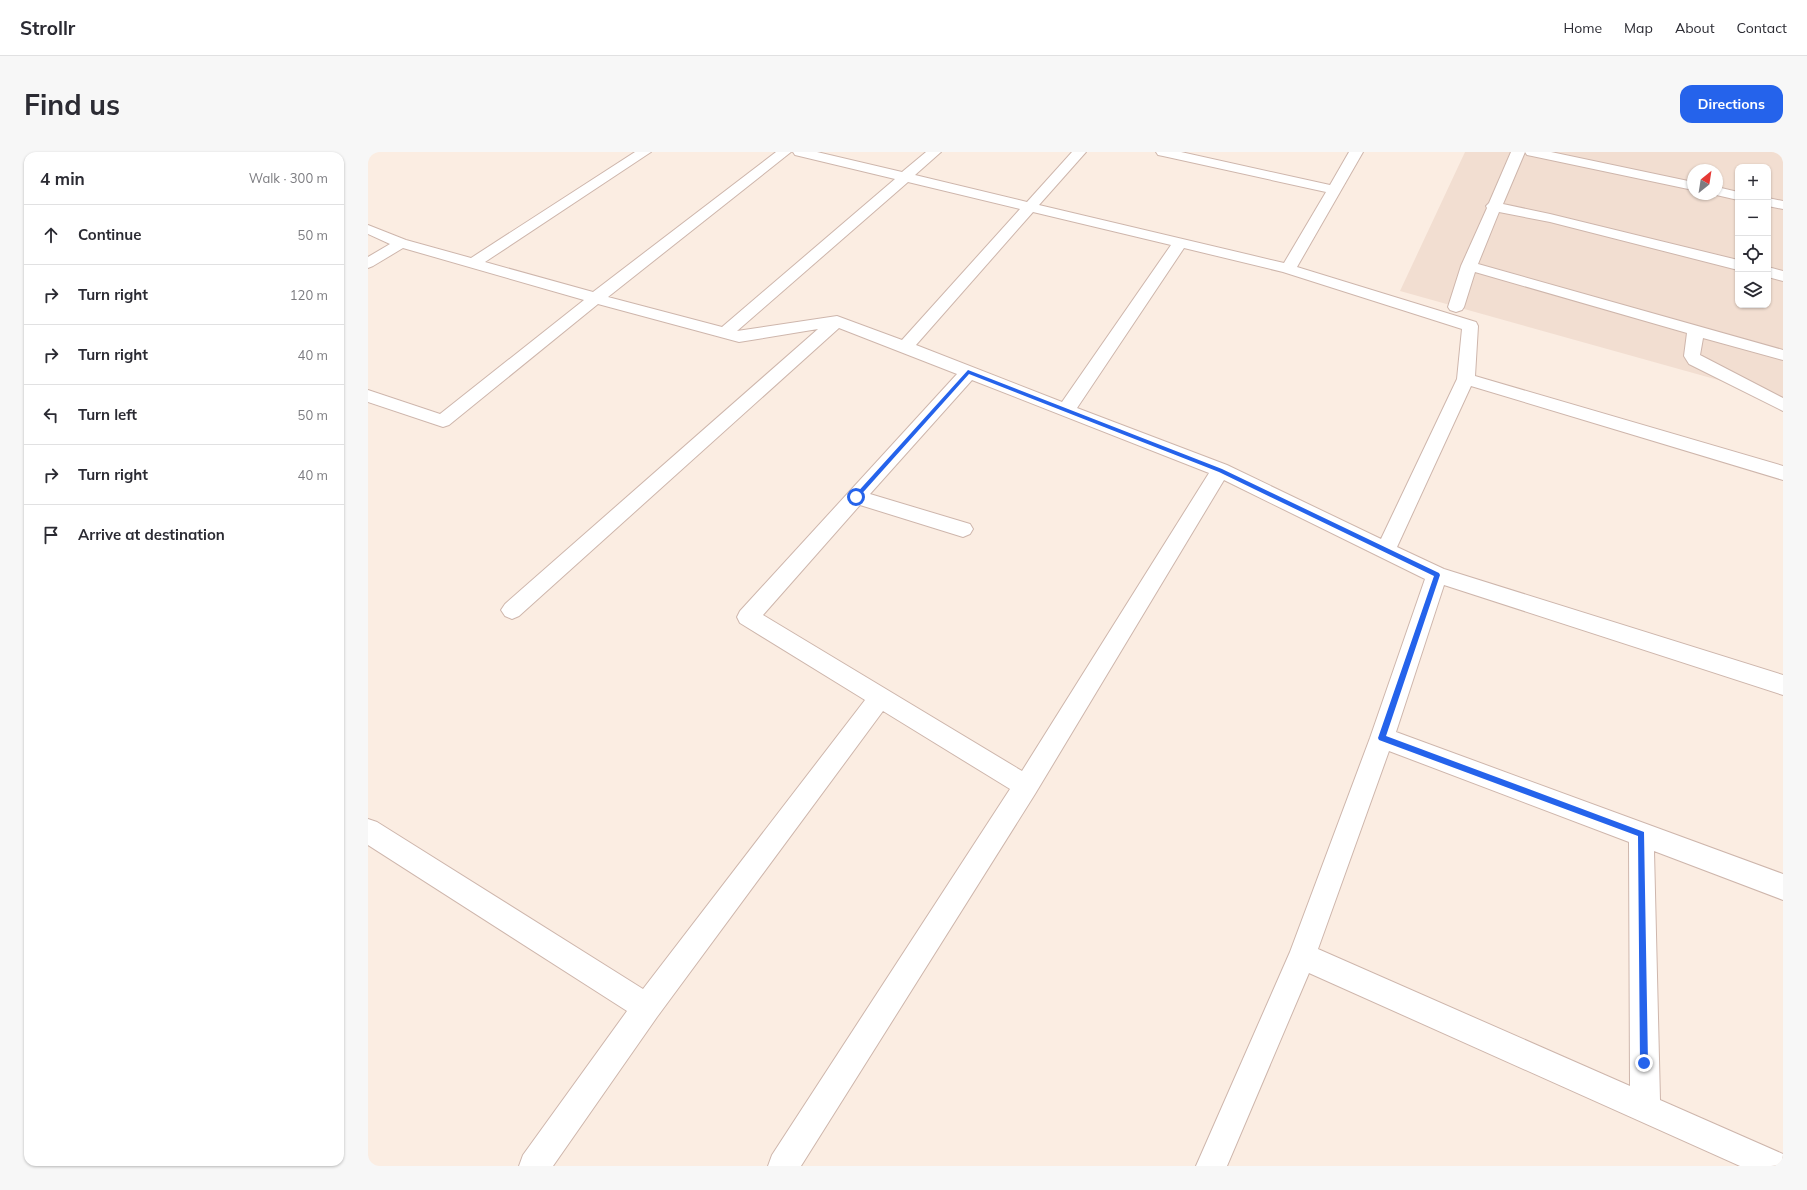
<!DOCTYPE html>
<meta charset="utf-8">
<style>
body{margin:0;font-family:Mulish,sans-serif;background:#f7f7f7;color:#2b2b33}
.controls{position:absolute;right:12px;top:12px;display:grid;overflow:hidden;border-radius:8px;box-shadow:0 1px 3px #0004}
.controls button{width:36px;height:36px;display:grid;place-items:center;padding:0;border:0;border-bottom:1px solid #e1e1e2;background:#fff;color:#2b2b33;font:20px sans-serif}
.compass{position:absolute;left:1319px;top:12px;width:36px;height:36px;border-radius:50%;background:#fff;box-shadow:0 1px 3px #0004;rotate:30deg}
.stop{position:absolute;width:12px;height:12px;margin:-9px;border:3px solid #2563eb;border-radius:50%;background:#fff}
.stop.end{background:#2563eb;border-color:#fff;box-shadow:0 1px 4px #0008}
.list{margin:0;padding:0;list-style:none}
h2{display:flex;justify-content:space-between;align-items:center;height:52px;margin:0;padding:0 16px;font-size:17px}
h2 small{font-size:13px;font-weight:400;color:#7c7c81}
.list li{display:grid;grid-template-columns:26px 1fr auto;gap:12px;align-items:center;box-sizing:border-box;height:60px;padding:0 16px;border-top:1px solid #e1e1e2}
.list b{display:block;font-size:15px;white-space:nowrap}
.list em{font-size:13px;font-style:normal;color:#7c7c81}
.icon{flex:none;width:22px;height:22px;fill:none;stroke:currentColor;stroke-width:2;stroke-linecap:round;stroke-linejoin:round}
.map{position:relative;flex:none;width:1415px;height:1014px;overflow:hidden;border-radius:12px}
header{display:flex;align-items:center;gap:24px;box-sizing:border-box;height:56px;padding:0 20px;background:#fff;border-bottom:1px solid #e1e1e2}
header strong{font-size:19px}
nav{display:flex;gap:22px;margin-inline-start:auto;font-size:14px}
.intro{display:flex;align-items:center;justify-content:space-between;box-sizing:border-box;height:96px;padding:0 24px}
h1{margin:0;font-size:28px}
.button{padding:10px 18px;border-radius:12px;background:#2563eb;color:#fff;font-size:14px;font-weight:700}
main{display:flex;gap:24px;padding:0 24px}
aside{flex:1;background:#fff;border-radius:12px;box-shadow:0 1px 3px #0004}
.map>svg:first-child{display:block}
.residential{fill:#f2ded1;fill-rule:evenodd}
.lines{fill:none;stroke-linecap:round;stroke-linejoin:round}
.street-casing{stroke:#ceb6ac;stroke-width:2}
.street{fill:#fff;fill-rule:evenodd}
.route{fill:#2563eb}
</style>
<header>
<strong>Strollr</strong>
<nav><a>Home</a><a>Map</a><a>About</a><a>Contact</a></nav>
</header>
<div class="intro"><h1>Find us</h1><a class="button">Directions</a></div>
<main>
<aside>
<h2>4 min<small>Walk · 300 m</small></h2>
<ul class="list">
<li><svg class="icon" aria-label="ahead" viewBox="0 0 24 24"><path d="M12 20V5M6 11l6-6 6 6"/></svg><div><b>Continue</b></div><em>50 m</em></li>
<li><svg class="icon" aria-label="right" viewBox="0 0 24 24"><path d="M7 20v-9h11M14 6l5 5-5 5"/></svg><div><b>Turn right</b></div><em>120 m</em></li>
<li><svg class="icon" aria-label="right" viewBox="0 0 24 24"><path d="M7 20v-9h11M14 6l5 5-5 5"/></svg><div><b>Turn right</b></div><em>40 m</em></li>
<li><svg class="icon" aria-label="left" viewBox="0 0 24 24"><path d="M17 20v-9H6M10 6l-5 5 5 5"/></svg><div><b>Turn left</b></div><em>50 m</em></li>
<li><svg class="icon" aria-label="right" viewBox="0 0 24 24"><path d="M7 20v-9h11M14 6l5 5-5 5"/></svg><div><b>Turn right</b></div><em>40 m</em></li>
<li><svg class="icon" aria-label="arrive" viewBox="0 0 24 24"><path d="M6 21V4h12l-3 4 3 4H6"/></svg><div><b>Arrive at destination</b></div></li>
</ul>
</aside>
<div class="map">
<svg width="1415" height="1014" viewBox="0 0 1415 1014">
<rect width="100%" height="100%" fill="#fbede2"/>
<path class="residential" d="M1097,0h318v246l-383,-107zM1370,15h30v138h-30zM1325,18h24v24h-24z"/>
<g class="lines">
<g class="street-casing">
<path id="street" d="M267,0h16l-166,110 108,30 183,-140h15l-183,145 114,30 173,-148 -100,-24 -2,-3h24l85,20 24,-20h15l-26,23 112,27 45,-50h14l-47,53 245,58 42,-71 -163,-36 -5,-1 -2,-3h25l149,33 19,-33h14l-66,115 179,55 2,4 -3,50 308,90v14l-312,-94 -74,161 47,22 339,106v20l-339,-110 -48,147 387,142v26l-129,-49 6,249 123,54v12h-43l-431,-193 -82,193h-31l94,-214 80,-214 55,-159 -201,-99 -189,314 -234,372h-33l4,-11 238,-366 -127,-78 -226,306 -104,149h-34l4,-11 104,-144 -259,-166v-26l9,3 266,167 222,-289 -125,-77 -3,-6 3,-6 217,-237 -118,-46 -320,288 -7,3 -7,-3 -4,-6 4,-6 313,-275 -79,13 -141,-38 -149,121 -6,2 -75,-25v-12l72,24 144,-114 -181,-52 -30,18 -5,2v-11l22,-13 -22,-10v-9l38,15 65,18zM540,30l112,27 -118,131 -65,-24 -100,15zM665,60l138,33 -109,157 -146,-57zM816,96l99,24 179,57 -5,50 -76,160 -154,-74 -150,-57zM604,228l237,93 -187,298 -259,-156 97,-110 103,32 7,-3 3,-5 -3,-5 -100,-30zM1021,599l240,91 1,244 -312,-137z
M1143,0h14l-22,52 47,10 188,46v10l-188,-48 -51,-10 -21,52 305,86v10l-80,-22 -3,17 83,43v13l-94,-47 -5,-8 3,-23 -212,-61 -11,35 -2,3 -6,2 -6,-2 -2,-3 13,-41 26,-58 -1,-2 3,-3z
M1157,0h26l142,30v8l-161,-34 -5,-1z
M1349,35l21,5v8l-26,-6h5z
M1400,46l15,3v8l-15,-3z
M1400,115l15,4v10l-15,-4z"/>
</g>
<use href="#street" class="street"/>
</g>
<path class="route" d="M600,218l254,99 217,104 1,2 -54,161 258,96 4,231 -1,3h-6l-1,-3 -2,-227 -259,-96 -1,-2 56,-162 -215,-104 -250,-98 -111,124h-4v-2z"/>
</svg>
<div class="controls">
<button>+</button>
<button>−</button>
<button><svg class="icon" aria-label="locate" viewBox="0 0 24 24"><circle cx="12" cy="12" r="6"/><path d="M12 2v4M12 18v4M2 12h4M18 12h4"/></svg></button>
<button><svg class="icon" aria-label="layers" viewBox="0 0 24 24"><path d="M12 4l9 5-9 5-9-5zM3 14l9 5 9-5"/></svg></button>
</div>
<svg class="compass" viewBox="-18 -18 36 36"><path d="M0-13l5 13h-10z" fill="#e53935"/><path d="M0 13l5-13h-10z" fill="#7c7c81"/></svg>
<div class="stop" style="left:488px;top:345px"></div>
<div class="stop end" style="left:1276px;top:911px"></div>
</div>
</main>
